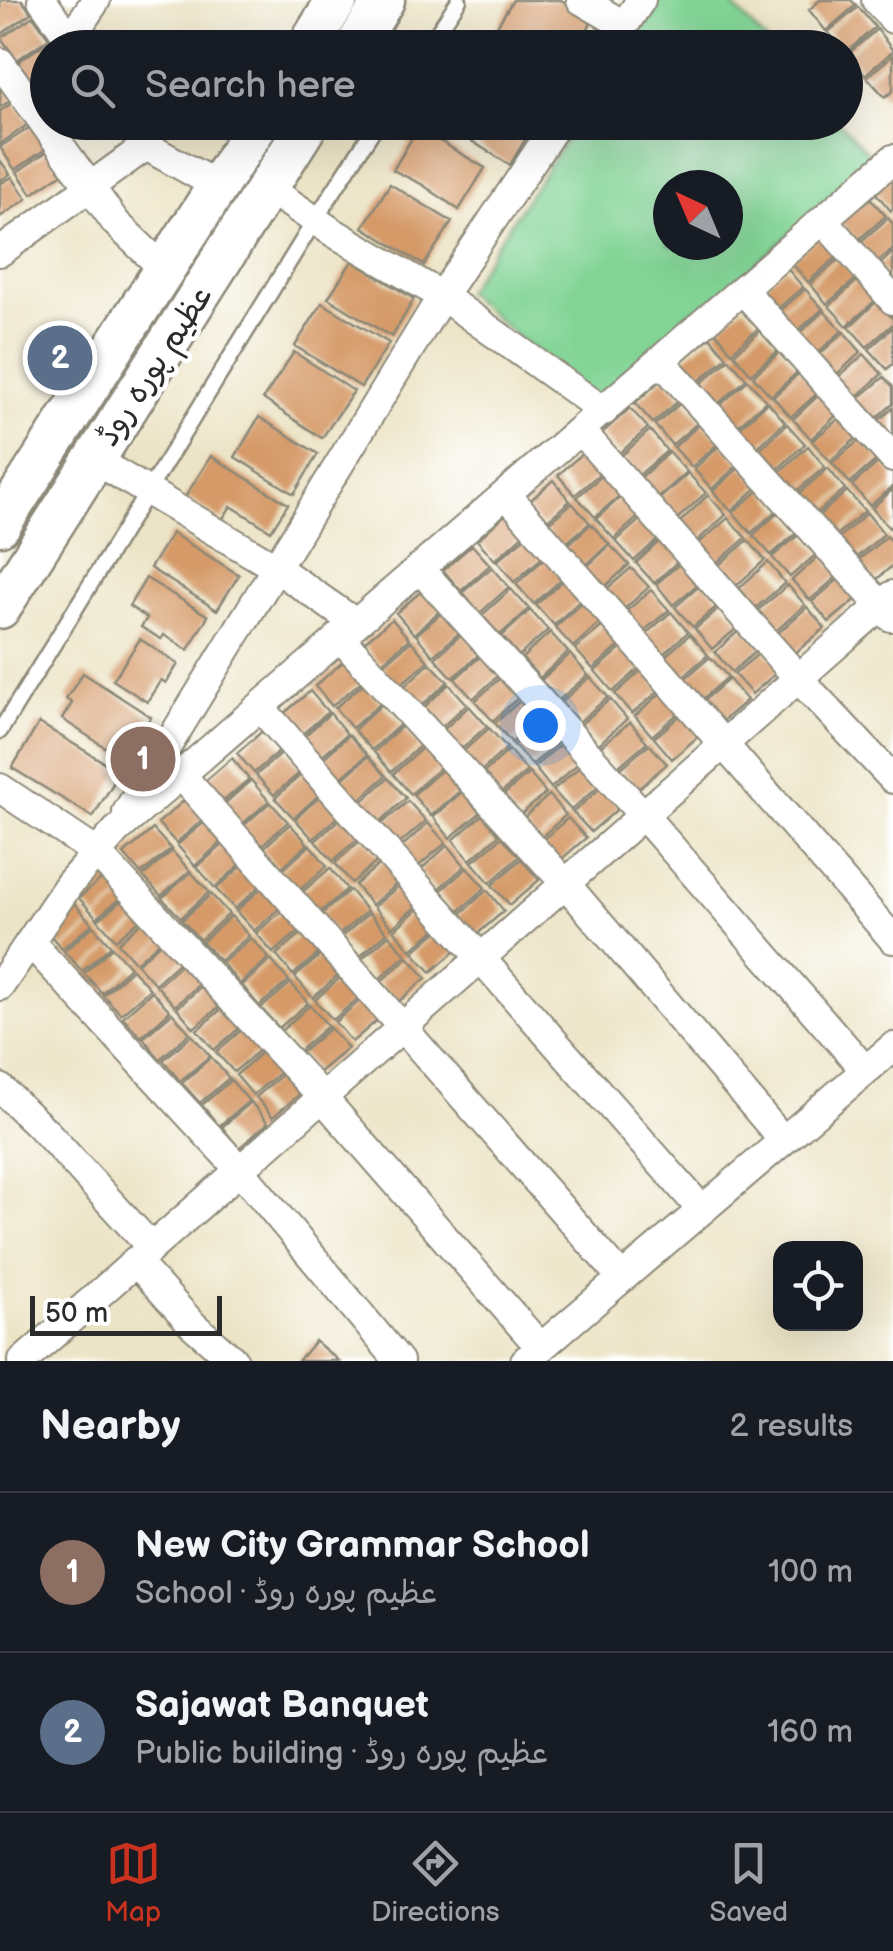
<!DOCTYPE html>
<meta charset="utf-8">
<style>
body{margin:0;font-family:"Balsamiq Sans","Playpen Sans Arabic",sans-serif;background:#242831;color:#f1f3f6}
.controls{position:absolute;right:30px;bottom:30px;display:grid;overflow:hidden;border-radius:20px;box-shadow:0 10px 40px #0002}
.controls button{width:90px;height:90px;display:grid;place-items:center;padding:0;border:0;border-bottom:2px solid #363941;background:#171b24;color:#f1f3f6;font:50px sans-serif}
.compass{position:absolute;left:653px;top:170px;width:90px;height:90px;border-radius:50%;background:#171b24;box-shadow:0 10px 40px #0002;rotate:316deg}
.scale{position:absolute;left:30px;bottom:25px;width:192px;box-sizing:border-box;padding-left:10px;border:5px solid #2b2b2b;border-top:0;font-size:28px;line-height:35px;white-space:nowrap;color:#2b2b2b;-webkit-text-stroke:8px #fff;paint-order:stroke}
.you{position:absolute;left:540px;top:725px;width:35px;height:35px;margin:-25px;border:8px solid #fff;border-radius:50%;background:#1a73e8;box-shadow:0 0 0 15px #1a73e833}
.badge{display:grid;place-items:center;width:65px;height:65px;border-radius:50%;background:#c8321e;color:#fff;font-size:32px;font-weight:700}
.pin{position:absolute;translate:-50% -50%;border:5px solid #fff;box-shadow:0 2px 10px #0006}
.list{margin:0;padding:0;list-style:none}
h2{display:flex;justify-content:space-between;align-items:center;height:130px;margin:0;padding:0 40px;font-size:42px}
h2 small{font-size:32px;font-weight:400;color:#9ea1a6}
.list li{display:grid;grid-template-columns:65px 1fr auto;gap:30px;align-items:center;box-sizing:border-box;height:160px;padding:0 40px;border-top:2px solid #363941}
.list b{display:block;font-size:38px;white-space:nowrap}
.list p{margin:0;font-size:32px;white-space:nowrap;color:#9ea1a6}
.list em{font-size:32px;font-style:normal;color:#9ea1a6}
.icon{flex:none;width:55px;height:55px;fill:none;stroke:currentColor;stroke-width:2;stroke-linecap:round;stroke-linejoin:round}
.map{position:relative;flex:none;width:893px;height:1361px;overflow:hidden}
.search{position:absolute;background:#171b24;box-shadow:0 10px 40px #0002;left:30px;right:30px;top:30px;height:110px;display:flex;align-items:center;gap:25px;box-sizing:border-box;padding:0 35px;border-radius:55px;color:#9ea1a6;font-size:38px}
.sheet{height:450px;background:#171b24}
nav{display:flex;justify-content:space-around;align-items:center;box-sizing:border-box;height:140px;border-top:2px solid #363941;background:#171b24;font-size:28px;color:#9ea1a6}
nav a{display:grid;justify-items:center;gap:5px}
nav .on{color:#c8321e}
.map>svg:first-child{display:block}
.green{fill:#82d495;stroke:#568060;stroke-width:2.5;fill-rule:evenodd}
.building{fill:#d59a67}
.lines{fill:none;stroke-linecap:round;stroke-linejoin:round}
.service-casing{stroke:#8c8878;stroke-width:19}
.minor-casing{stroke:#8c8878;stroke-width:32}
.secondary-casing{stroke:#8c8878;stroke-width:45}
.service{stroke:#fff;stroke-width:14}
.minor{stroke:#fff;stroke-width:28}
.secondary{stroke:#fff;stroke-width:40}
.labels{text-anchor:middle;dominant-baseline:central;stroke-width:9;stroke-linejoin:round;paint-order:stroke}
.street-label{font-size:32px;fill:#2b2b2b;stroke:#fff}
</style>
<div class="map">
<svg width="893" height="1361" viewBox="0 0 893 1361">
<rect width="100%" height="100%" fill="#fff"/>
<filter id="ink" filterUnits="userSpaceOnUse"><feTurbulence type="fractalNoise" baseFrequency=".01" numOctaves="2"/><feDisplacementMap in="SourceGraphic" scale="20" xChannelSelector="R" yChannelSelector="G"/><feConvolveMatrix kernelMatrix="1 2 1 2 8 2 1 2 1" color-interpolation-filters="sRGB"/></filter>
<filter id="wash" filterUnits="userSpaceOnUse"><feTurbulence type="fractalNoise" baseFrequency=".0048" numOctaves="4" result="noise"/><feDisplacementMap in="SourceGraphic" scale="40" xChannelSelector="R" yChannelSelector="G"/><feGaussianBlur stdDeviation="2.25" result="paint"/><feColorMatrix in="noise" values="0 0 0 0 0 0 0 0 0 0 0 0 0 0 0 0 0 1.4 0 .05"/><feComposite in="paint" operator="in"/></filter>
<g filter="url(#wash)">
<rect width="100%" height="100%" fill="#ece4c6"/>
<path class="green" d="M658,0h70l43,47h-144z
M577,123h263l34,37 -277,245 -132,-113zM668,185h60v60h-60z"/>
<g id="blocks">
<path class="building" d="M3,0h19l9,13 -31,22v-33z
M513,0h48l32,20 -17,28h-21l-15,-10 -8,10 -35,-22z
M820,0h31l5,5 -30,26 -17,-21z
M858,7l17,20 -29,26v-5h-4l-14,-16z
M33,16l16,22 -32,22 -16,-22z
M877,29l16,22 -28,24 -17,-21z
M50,40l6,8h-8v26l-15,10 -15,-22z
M893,55v36l-8,6 -18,-20z
M48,78v26l-12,-18z
M0,80l13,19 -13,8z
M15,101l15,22 -30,21v-33z
M60,122h23l-15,11z
M441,122h79l11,8 -21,35z
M32,126l15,22 -32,22 -15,-23z
M418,128l67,40 -26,42 -36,-25 -30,-15z
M49,150l15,22 -32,22 -15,-22z
M0,160l10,14 -10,7z
M893,173v36l-2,2 -18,-21z
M12,177l15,22 -27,18v-33z
M390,184l62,38 -28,43 -61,-38z
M868,196l18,20 -29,25 -18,-20z
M888,218l5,6v25l-17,14 -17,-20z
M820,236l17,21 -29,25 -18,-21z
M893,252v30l-15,-16z
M839,259l17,20 -29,25 -17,-20z
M352,261l62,38 -22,38 -64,-39z
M786,267l17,20 -29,25 -18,-20z
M858,280l18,20 -29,26 -18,-20z
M805,289l18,20 -30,26 -17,-21z
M877,301l16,18v5l-26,23 -18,-20z
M322,303l67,40 -28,44 -66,-41z
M744,306l17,20 -29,26 -17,-21z
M824,311l18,20 -29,26 -18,-20z
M893,327v37l-6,5 -18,-20z
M763,328l18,20 -30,26 -17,-20z
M844,332l17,20 -28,26 -18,-20z
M710,337l17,20 -29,25 -18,-20z
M782,350l18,20 -29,26 -18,-20z
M294,352l60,39 -32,47 -59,-39z
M864,354l18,20 -29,26 -18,-20z
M729,359l18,20 -30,26 -17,-21z
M801,371l19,20 -29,26 -18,-20z
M664,377l18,21 -29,25 -18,-20z
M884,377l9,10v17l-21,18 -18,-20z
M748,380l18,21 -29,26 -18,-21z
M821,393l18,20 -28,26 -18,-20z
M684,400l17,20 -29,25 -17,-20z
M768,402l17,20 -28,26 -18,-20z
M630,408l18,20 -29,26 -18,-20z
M893,408v38l-19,-22z
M842,416l17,20 -29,25 -18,-20z
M259,417l59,37 -24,40 -59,-37z
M702,422l19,19 -29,26 -18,-20z
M787,424l18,20 -28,26 -18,-20z
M650,430l17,21 -29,25 -17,-20z
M862,438l17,20 -29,25 -18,-20z
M722,443l18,20 -28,26 -18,-20z
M808,446l17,21 -29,25 -17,-20z
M587,449l17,21 -29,25 -17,-20z
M669,452l18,20 -29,26 -18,-20z
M211,456l77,48 -17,27 -40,-25 -9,14 -37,-23z
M881,460l12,14v12l-23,20 -18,-21z
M742,465l18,20 -29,26 -18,-20z
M828,468l17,21 -29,25 -18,-20z
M606,472l18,20 -29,25 -18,-20z
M688,473l18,20 -29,26 -18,-20z
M553,480l17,21 -29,25 -17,-20z
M763,487l17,21 -29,25 -18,-21z
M893,489v36l-4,3 -17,-20z
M847,491l18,20 -30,25 -17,-20z
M625,493l18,20 -29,26 -18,-20z
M708,495l18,20 -29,26 -17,-19z
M572,503l18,20 -30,25 -17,-20z
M782,509l18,21 -29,25 -18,-20z
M867,513l17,21 -29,25 -17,-21z
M506,514l18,20 -29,26 -18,-20z
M645,515l18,20 -29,26 -18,-20z
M728,518l18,20 -29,25 -18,-20z
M591,524l18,20 -28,26 -19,-20z
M802,532l17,20 -29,25 -18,-20z
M172,533l67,42 -22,35 -67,-42z
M526,536l17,21 -29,25 -17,-21z
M887,536l6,7v22l-18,16 -18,-20z
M664,537l19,20 -29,26 -18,-20z
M748,540l17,20 -29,26 -17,-21z
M472,545l18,20 -29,26 -18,-21z
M610,545l19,20 -29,26 -18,-20z
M821,554l18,21 -29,25 -18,-20z
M545,558l18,20 -29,26 -18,-20z
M685,559l18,21 -30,25 -17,-21z
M768,562l17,21 -29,25 -17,-20z
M492,567l17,20 -29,26 -17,-21z
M631,568l18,19 -29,26 -18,-20z
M841,577l18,20 -30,25 -17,-20z
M146,578l62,38 -20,34 -24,-15 -3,4 -20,-12 6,-9 -18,-12z
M564,579l18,20 -28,26 -18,-20z
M705,581l17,21 -29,25 -18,-20z
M788,585l17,20 -29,26 -18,-21z
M425,588l18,20 -29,26 -18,-21z
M511,589l18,20 -29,26 -18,-20z
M651,590l18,20 -30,25 -17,-20z
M584,601l18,20 -29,26 -18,-20z
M724,604l18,20 -30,25 -17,-20z
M807,607l18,21 -30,25 -17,-20z
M445,610l18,20 -30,26 -17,-21z
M530,610l18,20 -29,26 -17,-20z
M671,612l17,20 -29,26 -17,-21z
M392,619l17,20 -29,25 -18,-20z
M605,624l17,20 -29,25 -18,-20z
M744,626l18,20 -30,26 -17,-20z
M464,632l18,20 -29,26 -18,-20z
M550,632l18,20 -28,26 -18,-20z
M690,634l18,21 -29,25 -18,-20z
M140,639l38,25 -12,19 -5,-3 -14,22 -34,-22z
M411,641l17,20 -29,25 -17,-20z
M624,646l18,20 -29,26 -18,-21z
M764,649l17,20 -29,25 -18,-20z
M484,653l17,20 -28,26 -18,-20z
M570,654l18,21 -29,25 -18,-20z
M710,657l18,20 -30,26 -17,-21z
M344,661l18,20 -30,25 -17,-20z
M430,663l18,19 -29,26 -18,-19z
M644,668l17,21 -29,25 -17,-20z
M83,673l68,44 -28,42 -61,-40 10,-16 -6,-4z
M503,675l18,20 -28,26 -18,-20z
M590,677l18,20 -29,25 -18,-20z
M729,679l18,21 -29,25 -18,-21z
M364,683l17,20 -29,25 -17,-20z
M449,684l18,20 -28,26 -18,-20z
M664,690l17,21 -29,25 -17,-20z
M310,691l18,21 -29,25 -18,-21z
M524,697l17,21 -29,25 -17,-20z
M610,699l17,20 -29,26 -17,-21z
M382,704l19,20 -29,26 -18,-20z
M469,706l18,20 -28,25 -18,-19z
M330,713l17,21 -29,25 -17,-20z
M683,713l18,21 -29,25 -18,-21z
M543,720l18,20 -29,25 -18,-20z
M630,722l17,20 -29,25 -18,-20z
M39,723l81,49 -27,45 -81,-49z
M402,726l18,20 -29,26 -17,-20z
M266,728l17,20 -29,25 -17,-20z
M489,728l18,20 -29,26 -18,-20z
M349,735l18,20 -29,26 -18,-20z
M563,742l17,20 -29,26 -17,-21z
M649,744l18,20 -29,25 -18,-20z
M422,748l18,20 -29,26 -18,-20z
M285,750l18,20 -29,25 -18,-20z
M509,750l18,21 -29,25 -18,-20z
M368,756l18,20 -29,26 -18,-20z
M232,758l17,21 -29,25 -17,-21z
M583,764l17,21 -29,25 -18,-20z
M442,770l18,21 -29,25 -18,-21z
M304,772l18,20 -28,26 -19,-20z
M529,773l17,20 -29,25 -17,-20z
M388,778l18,20 -28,26 -19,-20z
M251,780l18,21 -29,25 -18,-20z
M602,787l18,20 -29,25 -18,-20z
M462,792l18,21 -30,25 -17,-21z
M323,793l19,20 -29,26 -18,-20z
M549,795l17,20 -29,26 -17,-20z
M187,798l18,20 -29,25 -18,-20z
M408,801l18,20 -29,25 -18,-20z
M270,802l18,20 -29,26 -18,-20z
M344,815l18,20 -29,26 -18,-20z
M482,815l17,20 -29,25 -17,-20z
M568,818l18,20 -29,25 -18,-20z
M207,820l17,20 -29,26 -18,-21z
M428,823l18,20 -30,25 -17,-19z
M290,824l18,20 -29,26 -18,-20z
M153,829l18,20 -30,25 -17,-20z
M364,837l17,21 -29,25 -17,-20z
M502,837l17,20 -29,26 -18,-21z
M226,842l17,20 -28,26 -18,-21z
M310,845l17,21 -28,25 -18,-20z
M448,845l17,21 -29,25 -17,-20z
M172,851l18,20 -29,25 -18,-20z
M521,859l18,21 -29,25 -18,-20z
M384,860l17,20 -29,25 -17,-20z
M245,863l18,20 -28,26 -19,-20z
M330,868l17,21 -29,25 -17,-21z
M467,868l18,20 -29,26 -18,-21z
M191,872l18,20 -28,26 -19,-20z
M108,873l18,20 -29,25 -18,-20z
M403,882l18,20 -29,26 -18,-21z
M265,885l18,20 -29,26 -18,-20z
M350,890l17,21 -29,25 -18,-21z
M487,890l17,21 -29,25 -17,-20z
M211,894l18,20 -29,26 -18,-20z
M128,895l17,20 -29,25 -18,-20z
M74,903l18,21 -30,25 -17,-20z
M423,904l18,21 -30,25 -17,-20z
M285,908l18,20 -30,25 -17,-20z
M369,913l18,20 -29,25 -18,-20z
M231,916l18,20 -29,25 -18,-19z
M147,917l18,20 -29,26 -18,-20z
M93,926l18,20 -29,25 -18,-20z
M442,927l18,20 -29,25 -18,-20z
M305,930l18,20 -30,25 -17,-20z
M389,935l17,20 -29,26 -17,-21z
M166,938l18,20 -29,26 -18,-20z
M251,938l18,20 -29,26 -18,-21z
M112,947l18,20 -28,26 -18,-20z
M324,952l18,20 -29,26 -18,-21z
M408,957l18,21 -29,25 -18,-20z
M186,960l18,20 -29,26 -18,-20z
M271,960l18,21 -30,25 -17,-21z
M132,969l18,20 -29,25 -18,-19z
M344,974l18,21 -29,25 -18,-20z
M206,982l18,21 -30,25 -17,-20z
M291,983l17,20 -29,25 -18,-20z
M152,991l18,20 -29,26 -18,-20z
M364,997l17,20 -29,25 -17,-20z
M226,1005l17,20 -29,25 -17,-20z
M310,1005l18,21 -29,25 -18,-20z
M172,1013l18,20 -30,26 -17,-21z
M245,1027l18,20 -29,25 -18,-20z
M330,1028l18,20 -30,25 -17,-20z
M192,1035l18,21 -30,25 -17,-21z
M265,1049l18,21 -30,25 -17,-20z
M211,1057l18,21 -29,25 -18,-20z
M285,1072l17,20 -29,25 -17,-20z
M231,1080l18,21 -30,25 -17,-21z
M251,1102l17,21 -29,25 -17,-21z
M315,1341l24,20h-41z"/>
</g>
</g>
<g filter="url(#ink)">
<use href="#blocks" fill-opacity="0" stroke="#8c8878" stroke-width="2.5"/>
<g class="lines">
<g class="service-casing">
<path id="service" d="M427,48l32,-48
M0,731l315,-511 63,-98"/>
</g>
<g class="minor-casing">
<path id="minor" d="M42,0l34,48
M581,0l43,25
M876,0l17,19
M70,39l26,-39
M609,48l32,-48
M0,62l116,161 49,47
M129,122l17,24
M269,189l62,42 111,65 162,115
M823,220l70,80
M0,252l146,-106 72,40
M743,290l150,168
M661,361l230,256
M581,431l217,247 95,101
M95,460l180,107 79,55
M506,494l387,445
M419,568l224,247 222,255
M339,636l226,247 218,257
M260,707l442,503
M182,776l440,502
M0,788l97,65 224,243 220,252
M127,812l315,-516 116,-174
M30,942l209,227 160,192
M0,986l69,-102 48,-54 776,-671
M0,1088l47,45 104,114
M135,1261l59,65 40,35
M23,1361l870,-766
M525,1361l368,-314"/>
</g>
<g class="secondary-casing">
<path id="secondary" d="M307,48l30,-48
M355,48l29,-48
M0,525l259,-403
M0,608l309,-486"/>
</g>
<use href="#service" class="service"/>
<use href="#minor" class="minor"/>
<use href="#secondary" class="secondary"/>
</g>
</g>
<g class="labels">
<g class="street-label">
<text transform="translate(155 366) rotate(-57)">عظیم پورہ روڈ</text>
</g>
</g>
</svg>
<div class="controls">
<button><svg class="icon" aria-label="locate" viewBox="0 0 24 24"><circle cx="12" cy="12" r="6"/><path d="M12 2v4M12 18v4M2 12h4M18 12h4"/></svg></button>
</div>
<svg class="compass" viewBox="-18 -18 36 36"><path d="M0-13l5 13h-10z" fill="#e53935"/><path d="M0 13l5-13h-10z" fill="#9ea1a6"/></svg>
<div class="scale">50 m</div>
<div class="you"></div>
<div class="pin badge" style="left:143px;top:759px;background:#8d6e63">1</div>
<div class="pin badge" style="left:60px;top:358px;background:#5c6f8a">2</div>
<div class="search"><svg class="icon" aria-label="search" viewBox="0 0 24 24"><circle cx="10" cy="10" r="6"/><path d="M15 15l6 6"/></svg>Search here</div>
</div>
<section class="sheet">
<h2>Nearby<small>2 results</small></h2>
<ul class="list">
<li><span class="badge" style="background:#8d6e63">1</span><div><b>New City Grammar School</b><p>School · عظیم پورہ روڈ</p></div><em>100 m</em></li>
<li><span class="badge" style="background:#5c6f8a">2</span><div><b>Sajawat Banquet</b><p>Public building · عظیم پورہ روڈ</p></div><em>160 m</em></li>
</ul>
</section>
<nav>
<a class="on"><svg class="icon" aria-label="map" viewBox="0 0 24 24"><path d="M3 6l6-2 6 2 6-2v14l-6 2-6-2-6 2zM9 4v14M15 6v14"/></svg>Map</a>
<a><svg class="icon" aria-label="directions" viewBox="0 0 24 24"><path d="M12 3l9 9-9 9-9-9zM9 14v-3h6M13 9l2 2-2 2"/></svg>Directions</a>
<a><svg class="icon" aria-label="saved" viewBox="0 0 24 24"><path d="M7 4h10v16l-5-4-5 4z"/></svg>Saved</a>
</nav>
